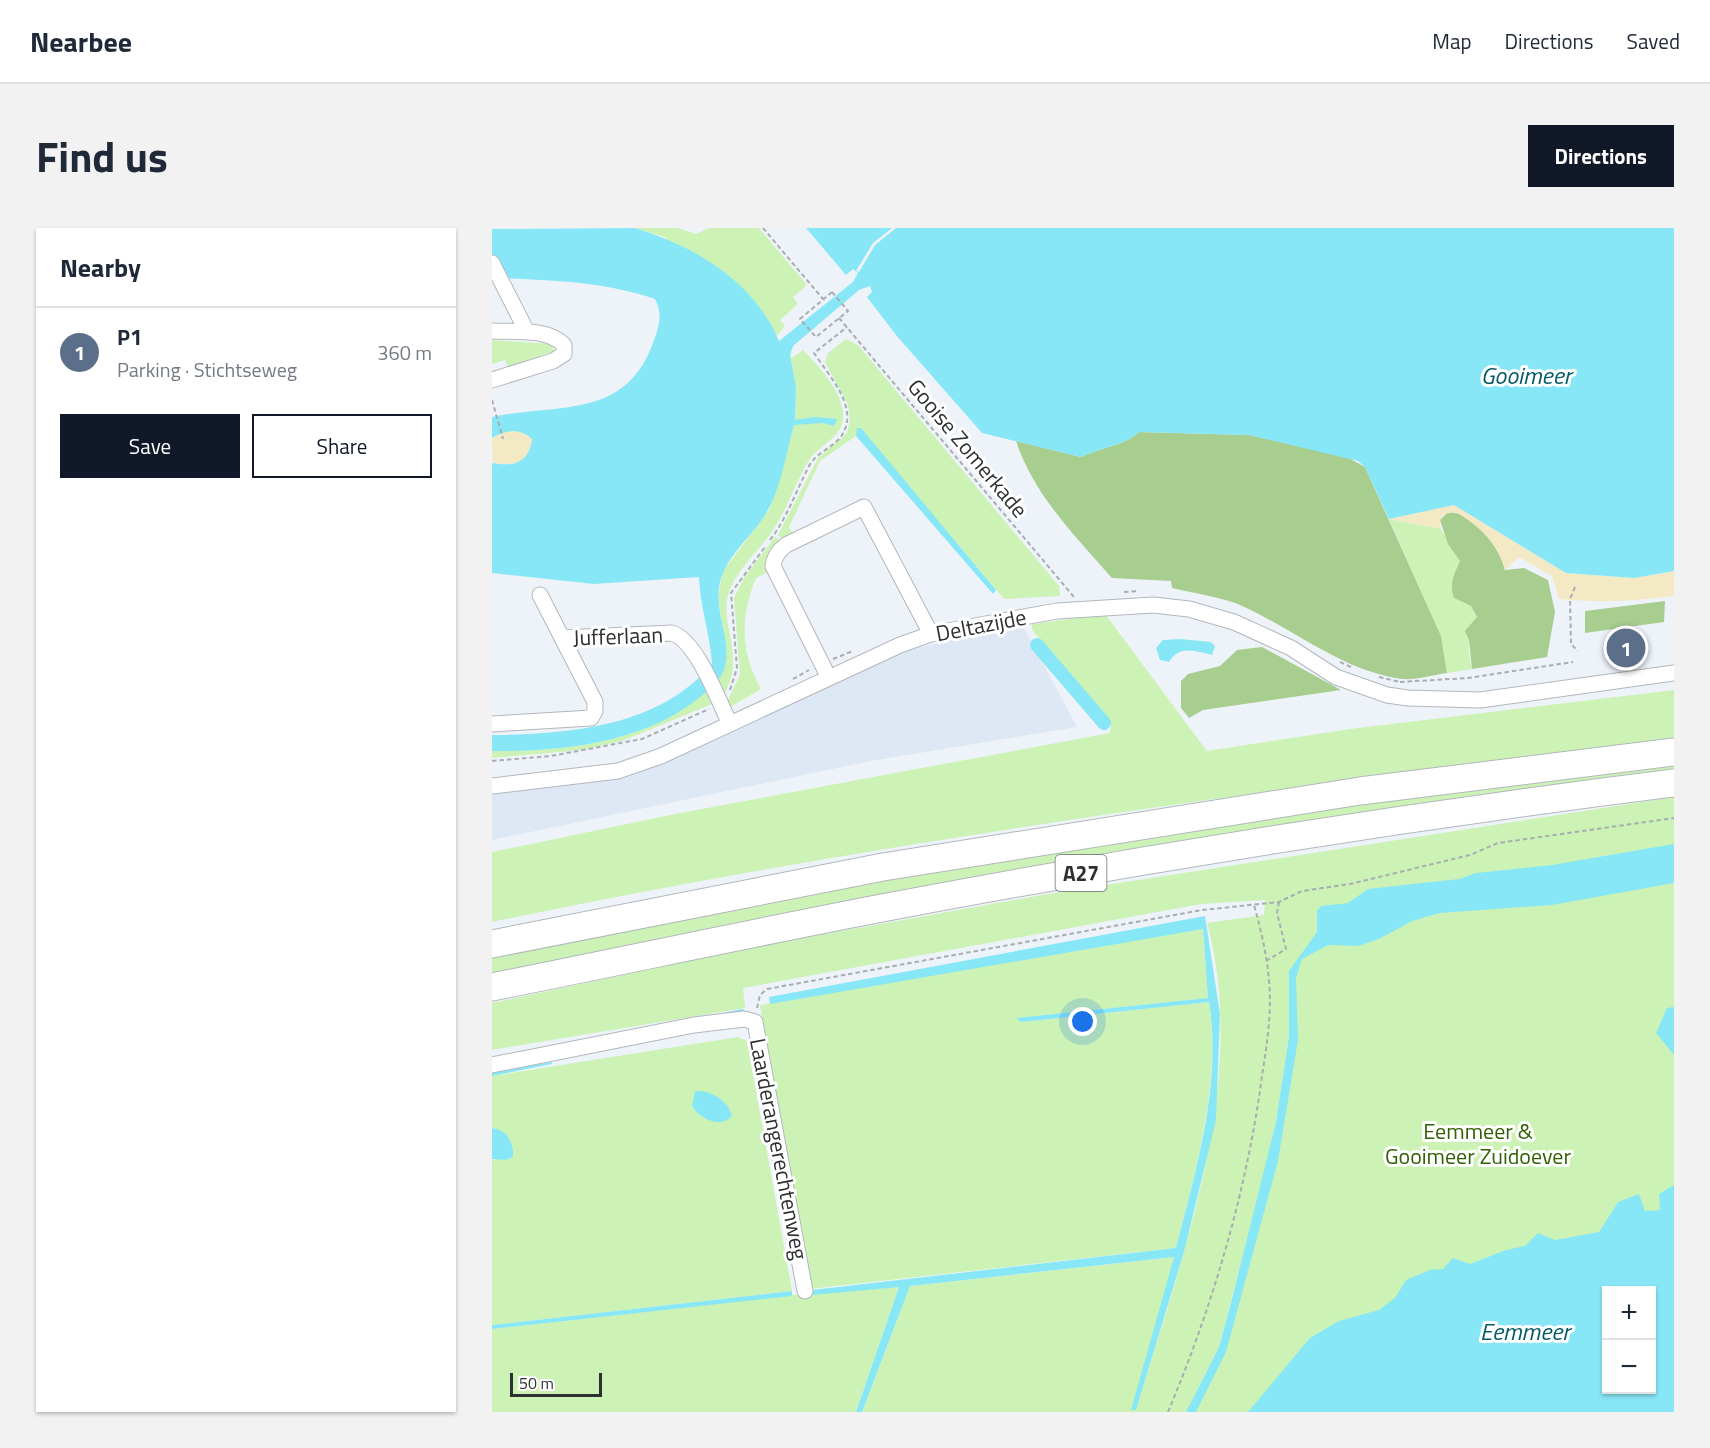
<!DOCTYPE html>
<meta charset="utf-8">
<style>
body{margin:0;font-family:"Titillium Web",sans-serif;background:#f2f2f3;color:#1f2937}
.controls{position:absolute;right:18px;bottom:18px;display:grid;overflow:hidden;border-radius:0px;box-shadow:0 2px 4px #0004}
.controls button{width:54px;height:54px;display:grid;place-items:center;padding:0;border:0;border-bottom:2px solid #e0e1e3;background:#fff;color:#1f2937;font:30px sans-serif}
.scale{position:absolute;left:18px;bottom:15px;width:92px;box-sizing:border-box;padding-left:6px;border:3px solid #2d2f31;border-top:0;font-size:16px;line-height:21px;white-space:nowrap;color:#2d2f31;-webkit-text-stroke:4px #fff;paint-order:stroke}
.you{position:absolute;left:591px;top:794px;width:21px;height:21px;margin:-15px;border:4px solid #fff;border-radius:50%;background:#1a73e8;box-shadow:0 0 0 9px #1a73e833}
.badge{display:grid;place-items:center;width:39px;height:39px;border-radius:50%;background:#111827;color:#fff;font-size:20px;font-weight:700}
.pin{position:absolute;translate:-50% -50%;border:3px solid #fff;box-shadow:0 2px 6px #0006}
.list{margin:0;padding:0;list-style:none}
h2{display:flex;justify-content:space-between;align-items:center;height:78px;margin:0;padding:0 24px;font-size:26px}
h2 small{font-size:20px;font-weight:400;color:#747a83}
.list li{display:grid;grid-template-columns:39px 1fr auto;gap:18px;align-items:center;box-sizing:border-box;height:90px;padding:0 24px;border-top:2px solid #e0e1e3}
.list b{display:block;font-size:22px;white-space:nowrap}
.list p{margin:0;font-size:20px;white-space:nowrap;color:#747a83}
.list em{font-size:20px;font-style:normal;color:#747a83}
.actions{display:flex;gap:12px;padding:18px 24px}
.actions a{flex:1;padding:14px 0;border:2px solid #111827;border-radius:0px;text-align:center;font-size:21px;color:#111827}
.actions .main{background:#111827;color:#fff}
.map{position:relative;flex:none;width:1182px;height:1184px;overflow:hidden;border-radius:0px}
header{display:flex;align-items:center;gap:36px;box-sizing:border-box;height:84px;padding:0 30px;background:#fff;border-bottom:2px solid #e0e1e3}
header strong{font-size:28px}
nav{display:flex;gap:33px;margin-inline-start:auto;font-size:21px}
.intro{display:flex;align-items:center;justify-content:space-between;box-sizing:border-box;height:144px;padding:0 36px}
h1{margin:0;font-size:42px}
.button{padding:15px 27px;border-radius:0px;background:#111827;color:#fff;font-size:21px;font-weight:700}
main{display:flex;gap:36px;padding:0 36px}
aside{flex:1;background:#fff;border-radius:0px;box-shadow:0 2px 4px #0004}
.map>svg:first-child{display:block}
.built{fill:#dee8f5}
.green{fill:#ccf3b5;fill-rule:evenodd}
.forest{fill:#a7cd8f}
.sand{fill:#f3e9c4}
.water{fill:#88e7f7;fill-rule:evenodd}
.pier{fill:#eef3fa}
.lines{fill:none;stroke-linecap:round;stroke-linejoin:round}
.stream{stroke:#88e7f7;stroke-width:4}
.canal{stroke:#88e7f7;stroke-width:14}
.minor-casing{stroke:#b2b7bd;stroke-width:17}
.motorway-casing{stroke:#b2b7bd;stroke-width:29}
.path{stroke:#a9adb2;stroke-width:2;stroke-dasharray:4.5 3;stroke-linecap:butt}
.minor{stroke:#fff;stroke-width:15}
.motorway{stroke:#fff;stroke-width:27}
.labels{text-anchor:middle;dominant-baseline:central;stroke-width:6;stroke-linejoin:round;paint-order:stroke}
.shield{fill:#fff;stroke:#6c6d6f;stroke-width:1.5}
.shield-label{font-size:21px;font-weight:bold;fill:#2d2f31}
.street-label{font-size:22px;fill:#2d2f31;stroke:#fff}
.park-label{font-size:22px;fill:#336004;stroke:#fff}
.water-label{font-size:24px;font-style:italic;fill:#045c67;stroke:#fff}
</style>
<header>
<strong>Nearbee</strong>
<nav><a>Map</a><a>Directions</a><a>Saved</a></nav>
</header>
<div class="intro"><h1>Find us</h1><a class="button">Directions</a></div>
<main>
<aside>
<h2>Nearby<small></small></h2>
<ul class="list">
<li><span class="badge" style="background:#5c6f8a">1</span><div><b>P1</b><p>Parking · Stichtseweg</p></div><em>360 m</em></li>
</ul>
<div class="actions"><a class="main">Save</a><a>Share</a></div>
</aside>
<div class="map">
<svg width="1182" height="1184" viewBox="0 0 1182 1184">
<rect width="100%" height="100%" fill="#eef3fa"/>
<path class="built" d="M529,394l56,105 -206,34 -379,79v-48l87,-8 94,-24 226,-107z"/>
<path class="green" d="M143,0h43l18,6 13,-6h50l48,57 -14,12 5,7 -18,16 5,6 -8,10 -32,-45 -81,-54z
M354,111l12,6 201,241 1,10 -56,3 -145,-172 -3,9 -36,25 -31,66 5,9 -8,5 -8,-6 40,-77 29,-25 3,-14 -2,-14 -23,-43 3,-9z
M0,112l59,4 3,7 -46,16 -3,-7 -13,4z
M311,122c17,17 54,56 35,82 -8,11 -21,16 -29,28 -14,23 -22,50 -38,73 -13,19 -34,36 -42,59 -11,32 18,63 -5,102l-8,-11 9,-41 -7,-45 5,-26 46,-61 26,-88 1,-35 -6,-32 2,3z
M897,291l52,10 19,32 -4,8 -2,29 17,8 6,12c-11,16 -9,33 -5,51l-25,4 -6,-37z
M283,309l7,6 -12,28 -14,7c-16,40 -16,73 5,111l-31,18 -3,-5 13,-27 -6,-77 10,-20z
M613,386l102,137 143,-22 324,-39v48c-396,51 -791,102 -1182,184v-70l183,-38 435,-81 1,-9 -79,-94v-6z
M214,463l6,13 -90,37 -40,9 -90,8v-7c72,1 160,-9 214,-60z
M1182,537v3l-23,6 -1159,203v-21l386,-75 462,-76z
M1182,569v615h-481l20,-38 39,-132 41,-186 -4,-85v65l-13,86 -17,73 -40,152 -33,65h-324l48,-126 265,-29 -39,153c45,-149 114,-331 71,-487l57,-8 1,-15 -64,4 -458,84 2,20 -253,42v-47l266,-57 284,-51zM1114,1062h46v100h-46z
M711,700l5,70 -191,20 4,4 188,-20c12,82 -13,167 -33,246l-367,41 -49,-284z
M246,809l9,4 45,250 -300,34v-166l3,2 1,-33h-4v-52z
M407,1059l-43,125h-364v-83l300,-34z"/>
<path class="forest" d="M647,204l110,3 96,21 20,11 76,169 6,37c-14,2 -31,7 -45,6 -62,-8 -111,-53 -167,-76 -20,-7 -43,-10 -63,-15l-1,-7 -59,-3c-37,-42 -78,-83 -96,-137l65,16c18,-9 43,-11 58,-25z
M956,284c26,0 52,36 57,58l19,-2 24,12 7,32 -8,45 -75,12 -3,-29 -4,-9 12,-14 -6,-11 -17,-8c-5,-14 0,-24 6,-37l-12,-17 -8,-24z
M1173,373l-1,21 -79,11v-22z
M770,419l79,43 -138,20 -14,8 -8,-10v-27l7,-7 32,-8 17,-16z"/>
<path class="sand" d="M17,202l16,3 7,5c-3,27 -16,27 -39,25l-1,-25z
M962,277l112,68 68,5 40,-7v25c-39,5 -75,7 -115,3l-7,-23 -33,-19 -14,13c-6,-26 -27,-45 -49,-58l-12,2 -4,6 1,9 -52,-10z"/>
<path class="water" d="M143,0c59,18 119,53 144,113l74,-59 5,-9 -5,-4 -7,6 -40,-47h868v343l-40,7 -68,-5 -112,-68 -65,14 -24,-52 -7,-6 -109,-26 -110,-3c-15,14 -40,16 -58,25l-99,-24 -86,-98 -29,-38 5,-5 -2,-6 -11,4 -66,56 -3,9 6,32 -1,33 20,-3 22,2 -3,7 -11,-3 -29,2c-8,28 -12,58 -25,83 -11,23 -35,40 -45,63 -15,31 6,61 2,90 -1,14 -10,21 -19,30 -55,51 -143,61 -215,60v-16c78,-1 167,-8 220,-71 -2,-30 -12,-57 -13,-87l-105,7 -102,-11v-110c22,4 37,0 40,-24 -12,-11 -26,-9 -40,-1v-21c66,-14 133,3 161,-74 6,-16 10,-29 2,-44 -53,-18 -108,-19 -163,-21v-49z
M365,200h4l135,162 -3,4 -137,-158z
M688,411l31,3 4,4 -3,9c-17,-4 -33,-10 -43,7l-9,-2 -4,-12 7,-8z
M1182,616v39l-122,22 -112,8 -28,8 -33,18 -21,7 -30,-1 -26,14 -6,19 2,62 -20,121 -52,191 -30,60h-10l33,-65 14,-52 43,-173 13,-86v-65l28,-39v-21l4,-5 27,-3 20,-14 91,-10 17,-6 76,-8z
M713,688l15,98 -4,106 -32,132 -48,158h-5l43,-153 -264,29 -48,126h-6l43,-125 -86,8 -1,-5 364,-42c20,-79 46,-163 33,-246l-188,20 -5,-4 192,-20 -5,-69 -433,75 -1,-7z
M1182,779v48l-18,-22 11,-25z
M60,834v2l-60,12v-4z
M203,863c16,-1 33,9 37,25 -12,13 -32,3 -40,-10z
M0,900c15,2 22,14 21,29l-7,3 -14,-1z
M1182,957v227h-426l62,-74 29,-17 40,-11 16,-12 11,-18 24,-10 13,-1 10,-11 17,6 36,-14 19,-4 13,-13 17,7 44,-8 19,-30 21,-8 6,17 15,-1 -1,-16zM1114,1062h46v100h-46z
M300,1063v5l-300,33v-4z"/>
<path class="pier" d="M400,0h4l-21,17 -16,27 -3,-1 17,-28z"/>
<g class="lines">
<path class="stream" d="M236,786l14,-3"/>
<path class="canal" d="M545,417l67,78"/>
<g class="minor-casing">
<path id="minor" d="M0,35l35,69
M0,103c23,1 55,-3 72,14v9l-11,7 -61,19
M70,410l110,-5c25,8 46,67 58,91
M336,448l-55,-110c1,-9 5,-15 13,-21l78,-38 67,127
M0,496l99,-6 4,-7v-9l-55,-107
M0,558l126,-15 43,-15 239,-111 31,-11 126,-23 96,-6 36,4 45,13 57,26 45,29 51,18 21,3 72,2 194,-27
M0,837l202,-40 50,-6 11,3 50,269"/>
</g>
<g class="motorway-casing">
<path id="motorway" d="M0,716l391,-77 477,-76 314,-39
M0,759c130,-26 260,-54 390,-79 263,-50 527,-92 792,-125"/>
</g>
<path class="path" d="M271,0l60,71
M340,64l16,19 -32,26 -16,-18z
M347,90l235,279
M0,172l11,39
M278,312c17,-22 26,-49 39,-74 7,-13 21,-17 30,-27 24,-28 -10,-63 -25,-86l33,-26
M1083,359l-5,12 1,45 7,7
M632,364l15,-1
M341,431l20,-8
M848,434l11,5
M887,449l21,5
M301,451l16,-9
M908,454l68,-4 105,-16
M238,462l7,-22 -6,-75 34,-46
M0,533l59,-5 91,-17 67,-30
M774,733l20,-12 -9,-36 2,-11
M265,780l3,-13 7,-6 435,-79 77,-8 23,-11 48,-7 120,-29 28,-12 176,-25
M676,1184c45,-107 79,-222 94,-336 5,-32 10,-64 7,-95 -2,-26 -8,-51 -15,-76"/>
<use href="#minor" class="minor"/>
<use href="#motorway" class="motorway"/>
</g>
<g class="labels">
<rect class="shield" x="563.5" y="627" width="51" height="36" rx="4.5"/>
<g class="shield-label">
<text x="589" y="645">A27</text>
</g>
<g class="street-label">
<text transform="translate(476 220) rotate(50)">Gooise Zomerkade</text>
<text transform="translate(489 397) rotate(-11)">Deltazijde</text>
<text transform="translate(126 408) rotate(-2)">Jufferlaan</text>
<text transform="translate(287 921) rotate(79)">Laarderangerechtenweg</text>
</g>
<g class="park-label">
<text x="986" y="903">Eemmeer &amp;<tspan x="986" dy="25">Gooimeer Zuidoever</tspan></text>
</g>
<g class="water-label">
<text x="1034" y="147">Gooimeer</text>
<text x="1033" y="1103">Eemmeer</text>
</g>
</g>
</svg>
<div class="controls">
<button>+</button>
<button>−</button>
</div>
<div class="scale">50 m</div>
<div class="you"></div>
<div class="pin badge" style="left:1134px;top:420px;background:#5c6f8a">1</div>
</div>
</main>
